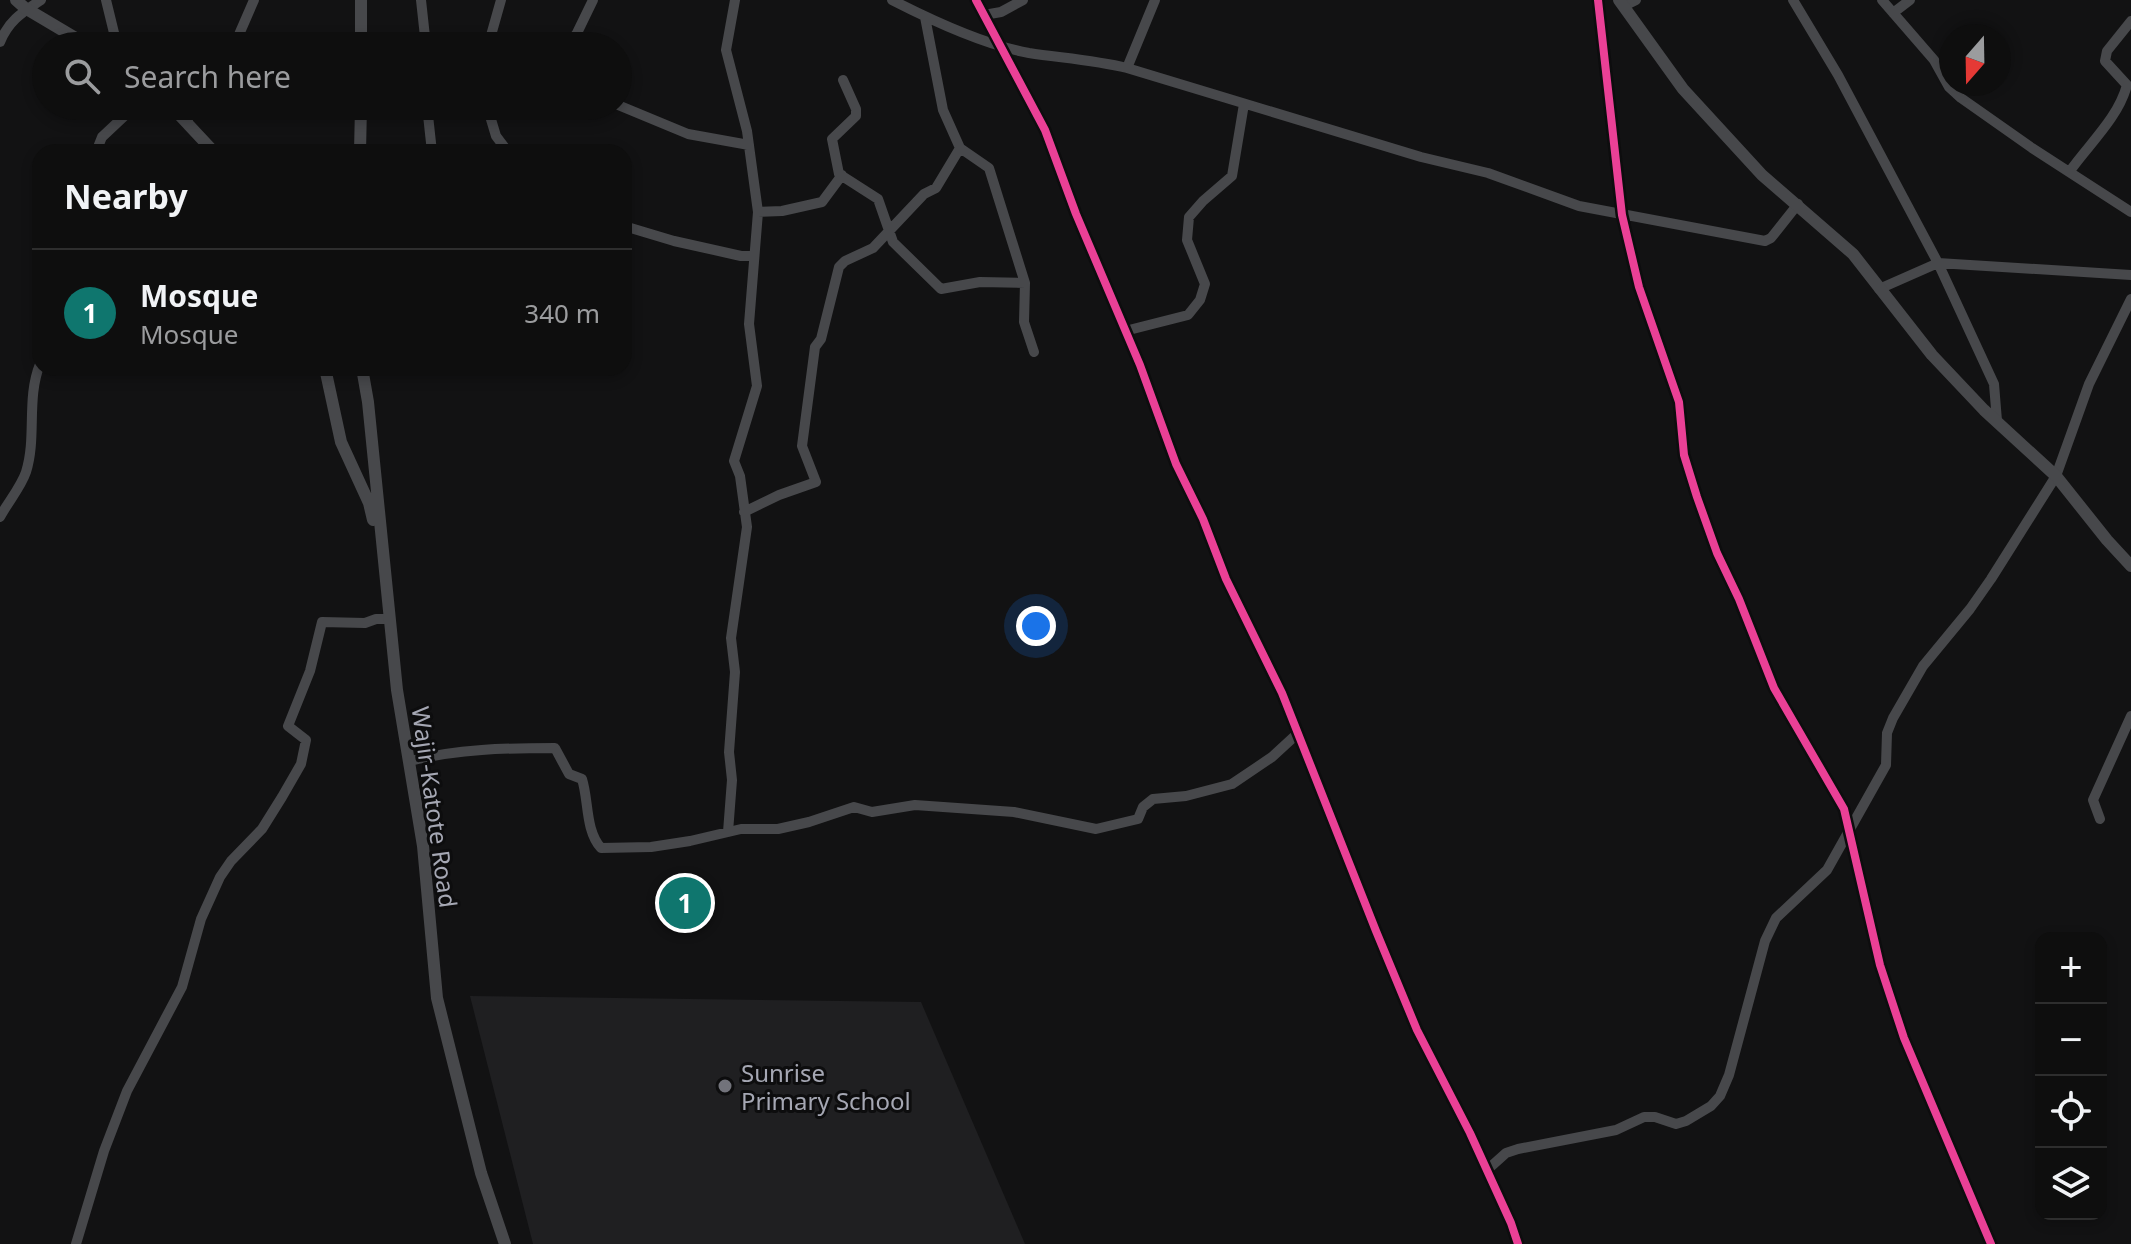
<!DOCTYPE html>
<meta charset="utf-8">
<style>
body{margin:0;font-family:"Noto Sans",sans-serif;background:#171717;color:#f1f3f6}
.controls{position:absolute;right:24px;bottom:24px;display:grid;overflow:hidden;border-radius:16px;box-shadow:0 4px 12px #0003}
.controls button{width:72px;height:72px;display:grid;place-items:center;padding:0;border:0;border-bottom:2px solid #2e2e2e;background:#0e0e0e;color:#f1f3f6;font:40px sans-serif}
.compass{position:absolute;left:1939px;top:24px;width:72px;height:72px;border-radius:50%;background:#0e0e0e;box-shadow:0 4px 12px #0003;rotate:200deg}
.you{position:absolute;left:1036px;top:626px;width:28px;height:28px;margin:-20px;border:6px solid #fff;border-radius:50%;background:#1a73e8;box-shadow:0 0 0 12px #1a73e833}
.badge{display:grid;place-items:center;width:52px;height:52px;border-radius:50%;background:#0f766e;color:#fff;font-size:26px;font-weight:700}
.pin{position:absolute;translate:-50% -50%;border:4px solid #fff;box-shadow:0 2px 8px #0006}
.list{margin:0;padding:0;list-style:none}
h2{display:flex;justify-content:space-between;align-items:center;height:104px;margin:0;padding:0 32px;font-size:34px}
h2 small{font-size:26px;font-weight:400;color:#9b9c9e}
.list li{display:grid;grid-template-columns:52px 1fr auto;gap:24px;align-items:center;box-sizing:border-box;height:128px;padding:0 32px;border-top:2px solid #2e2e2e}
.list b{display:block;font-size:30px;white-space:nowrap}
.list p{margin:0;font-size:26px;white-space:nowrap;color:#9b9c9e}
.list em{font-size:26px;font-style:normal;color:#9b9c9e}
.icon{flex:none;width:44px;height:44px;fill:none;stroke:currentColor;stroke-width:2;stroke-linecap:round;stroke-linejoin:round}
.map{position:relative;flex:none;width:2131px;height:1244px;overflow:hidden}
.search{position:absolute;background:#0e0e0e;box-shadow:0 4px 12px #0003;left:32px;top:32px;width:600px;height:88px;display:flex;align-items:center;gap:20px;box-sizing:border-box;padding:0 28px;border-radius:44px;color:#9b9c9e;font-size:30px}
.panel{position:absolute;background:#0e0e0e;box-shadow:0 4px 12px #0003;left:32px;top:144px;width:600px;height:232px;border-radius:24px}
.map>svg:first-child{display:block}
.built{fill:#1f1f21}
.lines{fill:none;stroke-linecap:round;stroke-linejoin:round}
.minor{stroke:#47484b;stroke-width:10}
.tertiary{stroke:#47484b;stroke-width:12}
.cycleway-casing{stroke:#0d0d0e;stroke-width:13}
.cycleway{stroke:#ea4096;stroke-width:8}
.poi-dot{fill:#72737b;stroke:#0d0d0e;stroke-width:3}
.labels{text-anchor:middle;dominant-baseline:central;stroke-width:6;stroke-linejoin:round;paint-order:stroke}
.street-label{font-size:24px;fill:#a5a7b3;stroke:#0d0d0e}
.poi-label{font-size:24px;fill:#a5a7b3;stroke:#0d0d0e;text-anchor:start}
</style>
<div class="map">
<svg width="2131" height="1244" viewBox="0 0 2131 1244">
<rect width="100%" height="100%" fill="#121213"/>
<path class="built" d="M470,996l451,6 104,242h-492z"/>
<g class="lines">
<path class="minor" d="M106,0l10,41 -2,5
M421,0l5,46
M892,0c41,21 92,45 137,53 33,5 65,7 98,15l294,89 67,16 91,33 186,35 6,-3 27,-34
M976,0l69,130 31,84 64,151 36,99 27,55 23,60 56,114 94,238 41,99 53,103 41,90 7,21
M1598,0l24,215 17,72 40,115 5,53 13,42 20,56 22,46 35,89 70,121 36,156 24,73 87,206
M1793,0l45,75 100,188 56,121 3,37
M1882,0l52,60 15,27 12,11 71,50 99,64
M1624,6l12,-6
M1893,13l17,-13
M984,15l17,-3 22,-12
M925,17l18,93 17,38 29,20 36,115 -1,39 10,30
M0,42c9,-22 23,-30 41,-42
M234,46l20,-46
M488,46l13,-46
M567,46l10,-13 16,-33
M1127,68l28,-68
M843,80l13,29v7l-24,23 7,35 39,25 15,43 48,47 39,-7 45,1
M618,105l70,29 61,11
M427,106l5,46
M487,106l9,30 12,16
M187,120l10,-14
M96,152l6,-15 33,-31
M2070,171c20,-28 48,-53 57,-86l-22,-24 2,-10 24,-30
M758,212l24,-1 40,-9 20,-27
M624,226l50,15 67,15h13
M1879,289l59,-26 193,12
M1125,331l63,-16 12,-15 5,-16 -18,-44 2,-23 14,-16 29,-25 12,-72
M744,512l35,-17 37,-13 -14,-36 13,-99 6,-8 18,-72 6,-6 28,-13 51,-54 12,-6 24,-40
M0,517c8,-15 21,-30 26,-45 11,-35 0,-73 14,-108
M410,761c47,-12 96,-13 145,-13l14,26 13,5c7,22 3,51 19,69l50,-1 39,-6 51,-12h37l31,-7 45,-15 18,5 43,-7 99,7 82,17 42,-10 5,-12 10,-8 33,-3 46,-12 40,-27 25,-23
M2100,819l-7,-19 38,-84
M728,832l4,-52 -3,-28 6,-80 -4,-34 16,-111 -7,-51 -6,-15 23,-75 -8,-62 9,-112 -11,-81 -21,-81 9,-50
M1487,1170l19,-17 12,-4 98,-19 28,-13h11l21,7 10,-3 25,-15 9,-10 9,-21 36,-134 11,-23 51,-48 59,-105 1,-32 6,-15 30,-52 47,-57 21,-30 65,-103 33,-92 42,-85
M76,1244l28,-93 23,-60 55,-104 19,-68 19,-42 11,-16 31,-32 20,-32 19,-33 5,-24 -18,-14 22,-55 12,-49 43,1 11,-4h13"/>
<path class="tertiary" d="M16,0l9,8 64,38
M1619,0l64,89 79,86 91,79 79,101 52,55 72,66 51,64 24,26
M361,46v-46
M171,106l43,46
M360,152l1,-46
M325,368l16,74 28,61 4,17
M362,368l6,34 29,288 26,156 14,152 44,175 24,71"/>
<g class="cycleway-casing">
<path id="cycleway" d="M976,0l69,130 31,84 64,151 36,99 27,55 23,60 56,114 94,238 41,99 53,103 41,90 7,21
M1598,0l24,215 17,72 40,115 5,53 13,42 20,56 22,46 35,89 70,121 36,156 24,73 87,206"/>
</g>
<use href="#cycleway" class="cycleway"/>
</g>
<circle class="poi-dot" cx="725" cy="1086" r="8"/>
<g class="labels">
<g class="street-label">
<text transform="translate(435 807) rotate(82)">Wajir-Katote Road</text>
</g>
<g class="poi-label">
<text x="741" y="1072">Sunrise<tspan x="741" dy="28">Primary School</tspan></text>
</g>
</g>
</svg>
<div class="controls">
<button>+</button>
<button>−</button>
<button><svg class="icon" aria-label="locate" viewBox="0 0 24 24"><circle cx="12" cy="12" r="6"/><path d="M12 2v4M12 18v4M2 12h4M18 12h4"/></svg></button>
<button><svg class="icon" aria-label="layers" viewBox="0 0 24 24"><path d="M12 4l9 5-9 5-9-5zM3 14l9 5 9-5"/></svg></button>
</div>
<svg class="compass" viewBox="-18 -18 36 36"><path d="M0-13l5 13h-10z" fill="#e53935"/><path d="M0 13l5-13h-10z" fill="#9b9c9e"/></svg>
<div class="you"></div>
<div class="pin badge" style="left:685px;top:903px">1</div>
<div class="search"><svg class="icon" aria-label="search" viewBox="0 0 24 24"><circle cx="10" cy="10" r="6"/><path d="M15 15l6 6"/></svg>Search here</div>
<section class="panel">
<h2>Nearby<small></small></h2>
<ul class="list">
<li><span class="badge">1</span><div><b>Mosque</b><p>Mosque</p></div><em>340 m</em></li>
</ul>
</section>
</div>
